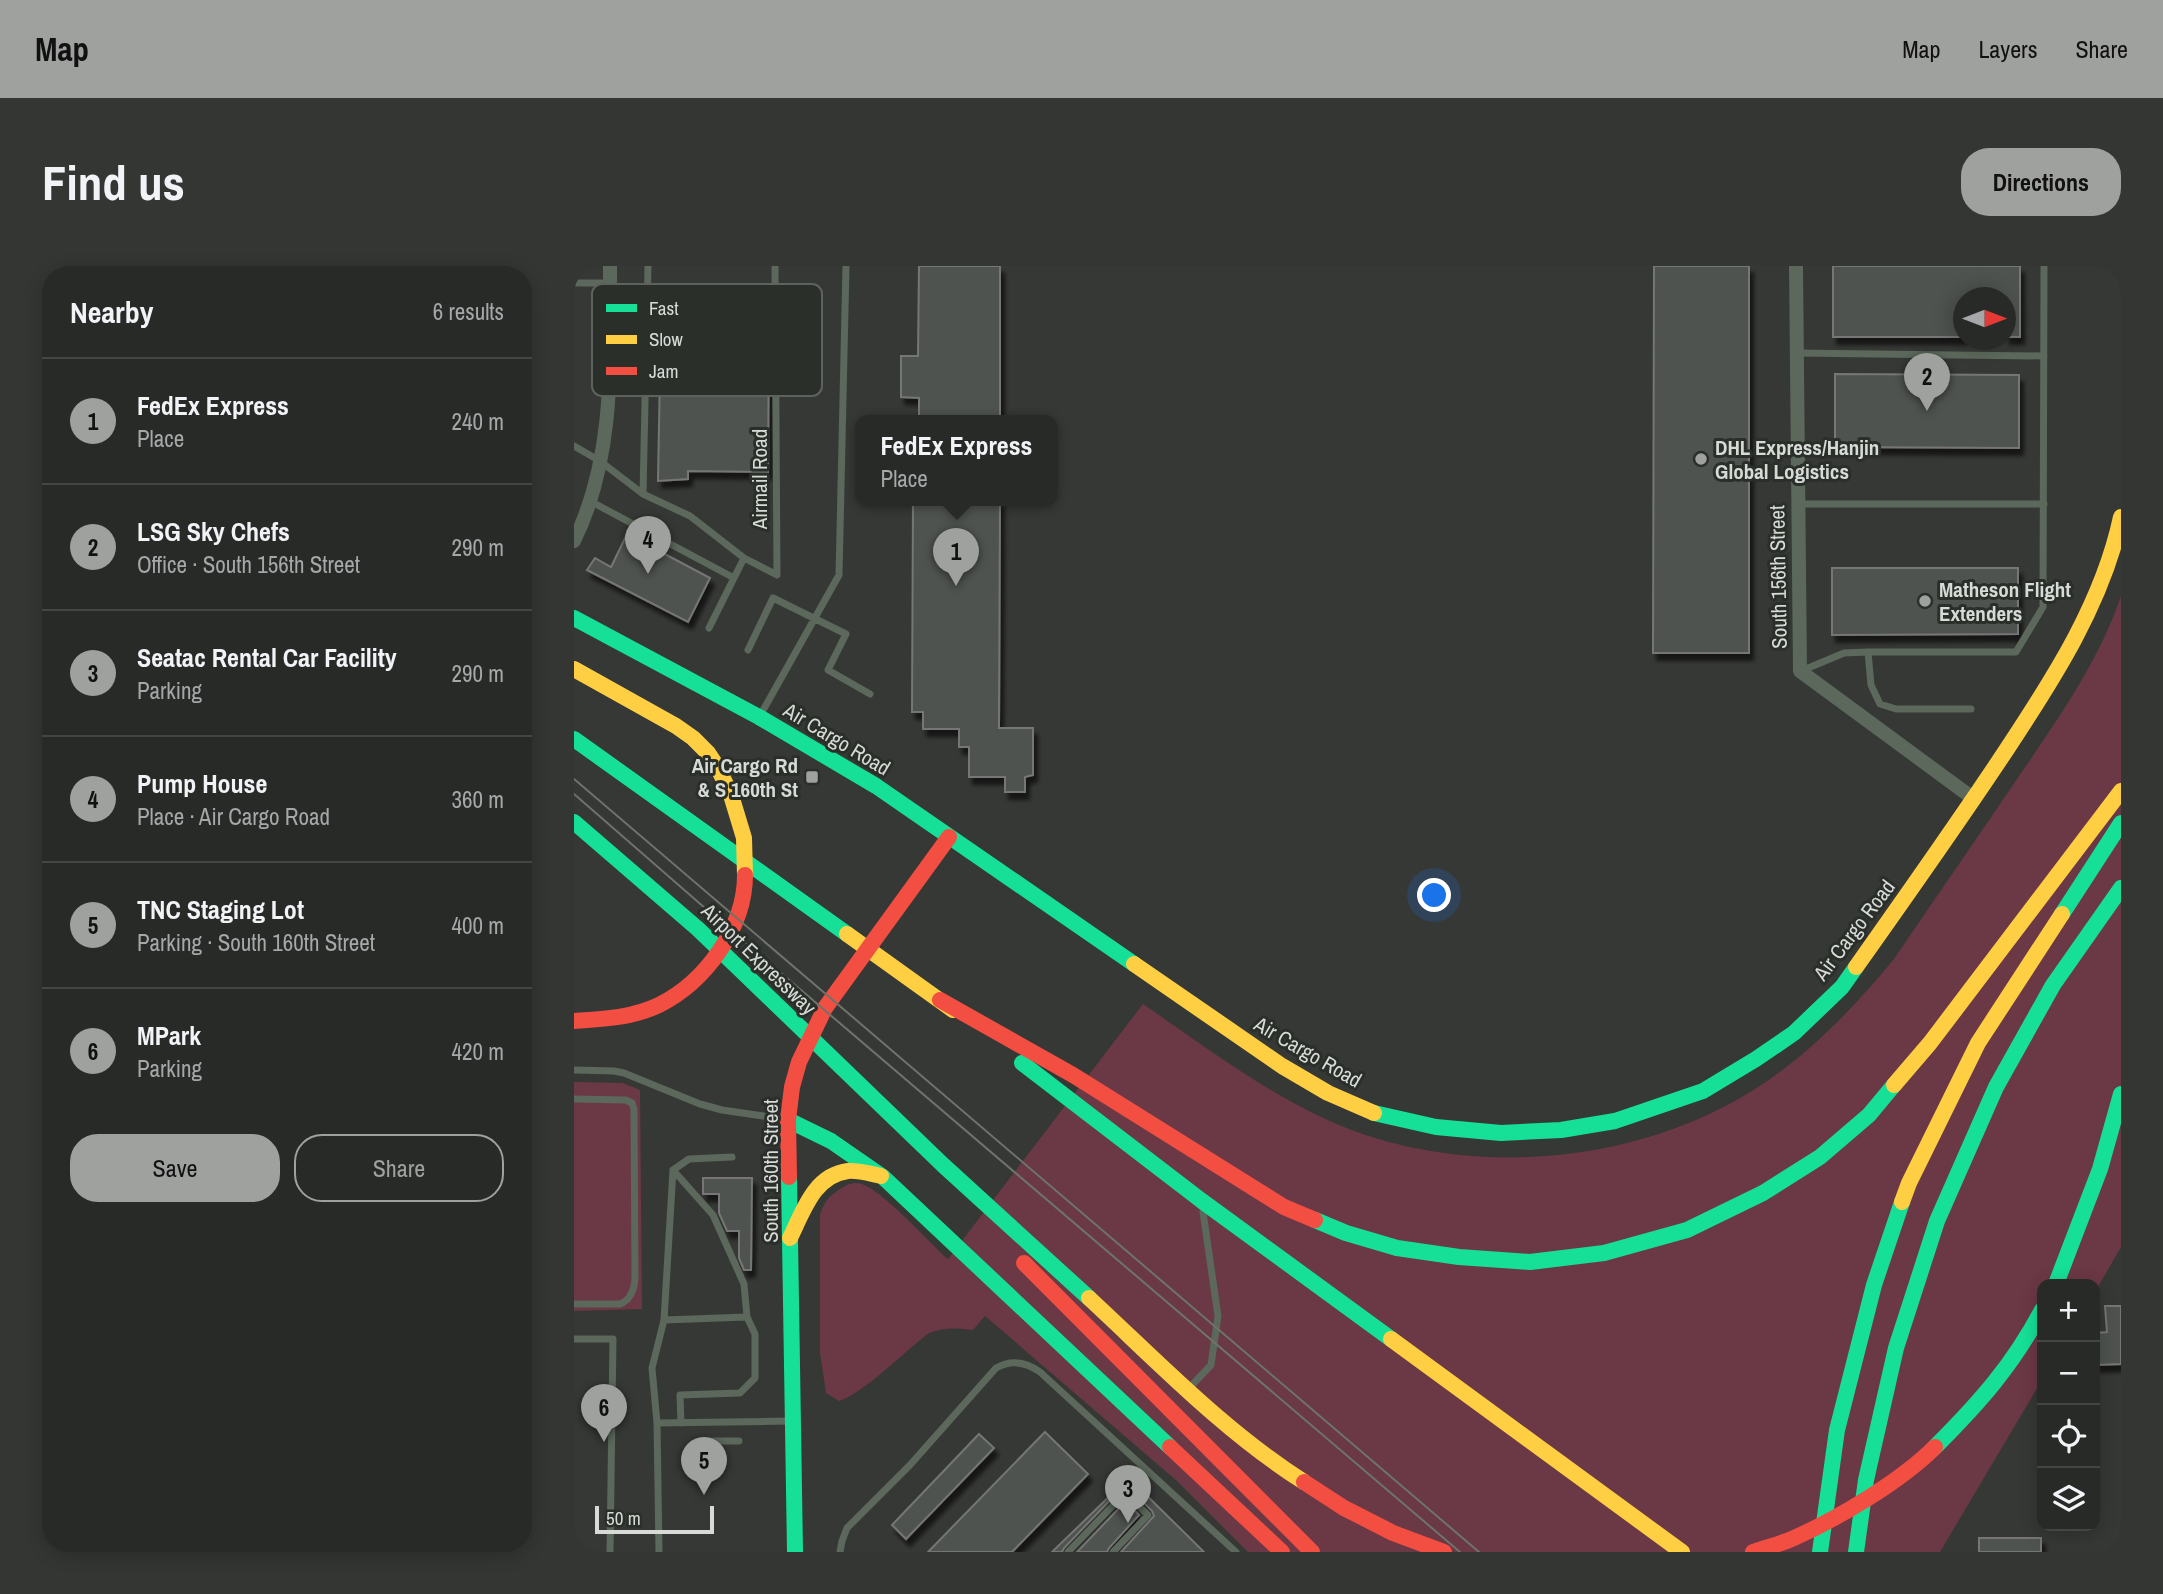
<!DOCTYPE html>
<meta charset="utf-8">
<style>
body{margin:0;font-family:"Archivo Narrow",sans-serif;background:#343634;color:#f1f3f6}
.controls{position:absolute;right:21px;bottom:21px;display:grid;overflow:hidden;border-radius:14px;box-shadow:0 4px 18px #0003}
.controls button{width:63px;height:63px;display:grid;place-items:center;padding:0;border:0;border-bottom:2px solid #444645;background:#282a28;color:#f1f3f6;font:35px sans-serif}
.compass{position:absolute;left:1379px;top:21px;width:63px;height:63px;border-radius:50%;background:#282a28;box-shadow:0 4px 18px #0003;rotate:90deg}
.scale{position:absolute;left:21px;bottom:18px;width:119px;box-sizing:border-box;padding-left:7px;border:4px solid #d7dad7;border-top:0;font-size:19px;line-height:24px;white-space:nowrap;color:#d7dad7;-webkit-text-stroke:5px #2a2f2a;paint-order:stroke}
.you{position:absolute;left:861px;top:630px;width:24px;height:24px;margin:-18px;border:5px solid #fff;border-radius:50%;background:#1a73e8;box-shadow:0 0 0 10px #1a73e833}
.badge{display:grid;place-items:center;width:46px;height:46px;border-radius:50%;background:#9fa19e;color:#111;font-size:23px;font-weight:700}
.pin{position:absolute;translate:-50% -58px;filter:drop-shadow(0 2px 4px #0008)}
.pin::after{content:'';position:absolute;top:37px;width:24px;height:21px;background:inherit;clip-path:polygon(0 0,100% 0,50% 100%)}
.popup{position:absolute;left:281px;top:149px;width:203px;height:91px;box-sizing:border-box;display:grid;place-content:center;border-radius:14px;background:#282a28;filter:drop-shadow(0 2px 5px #0005);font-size:23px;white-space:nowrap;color:#a5a7a8}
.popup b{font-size:26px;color:#f1f3f6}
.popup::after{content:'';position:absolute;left:50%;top:100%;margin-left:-14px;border:14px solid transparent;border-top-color:#282a28}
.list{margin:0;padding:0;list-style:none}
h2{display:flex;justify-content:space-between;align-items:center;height:91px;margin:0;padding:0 28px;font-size:30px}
h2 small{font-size:23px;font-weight:400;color:#a5a7a8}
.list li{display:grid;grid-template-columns:46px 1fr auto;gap:21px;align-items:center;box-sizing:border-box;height:126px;padding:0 28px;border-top:2px solid #444645}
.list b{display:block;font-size:26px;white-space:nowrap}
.list p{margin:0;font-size:23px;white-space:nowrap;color:#a5a7a8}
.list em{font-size:23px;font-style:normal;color:#a5a7a8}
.actions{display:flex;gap:14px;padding:21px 28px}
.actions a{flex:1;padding:16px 0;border:2px solid #9fa19e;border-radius:28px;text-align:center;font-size:24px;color:#9fa19e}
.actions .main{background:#9fa19e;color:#111}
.icon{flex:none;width:38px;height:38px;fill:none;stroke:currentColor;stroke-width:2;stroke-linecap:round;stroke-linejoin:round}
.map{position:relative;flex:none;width:1547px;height:1286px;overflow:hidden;border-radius:28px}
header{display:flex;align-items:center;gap:42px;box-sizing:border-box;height:98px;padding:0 35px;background:#9fa19e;color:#111}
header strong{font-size:33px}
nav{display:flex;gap:38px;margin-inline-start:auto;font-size:24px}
.intro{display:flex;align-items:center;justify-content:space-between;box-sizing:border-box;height:168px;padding:0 42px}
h1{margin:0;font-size:49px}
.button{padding:18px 32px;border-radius:28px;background:#9fa19e;color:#111;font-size:24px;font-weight:700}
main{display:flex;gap:42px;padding:0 42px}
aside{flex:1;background:#282a28;border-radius:28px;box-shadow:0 4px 18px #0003}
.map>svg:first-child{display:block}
.green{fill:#6b3845}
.building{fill:#505250;stroke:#747674;stroke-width:2;filter:url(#shadow)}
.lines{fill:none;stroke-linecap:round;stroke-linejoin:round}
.lane{stroke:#5b685b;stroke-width:7}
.street{stroke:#5b685b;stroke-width:14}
.fast{stroke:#16e098;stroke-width:16}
.slow{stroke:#ffcf43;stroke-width:16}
.jam{stroke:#f24e42;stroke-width:16}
.tram{stroke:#6d746c;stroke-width:2}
.poi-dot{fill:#9fa19e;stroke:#2a2f2a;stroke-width:2.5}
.labels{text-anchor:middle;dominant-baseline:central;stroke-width:6;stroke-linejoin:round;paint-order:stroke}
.poi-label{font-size:21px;font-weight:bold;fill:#d7dad7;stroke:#2a2f2a;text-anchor:start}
.street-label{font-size:21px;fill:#d7dad7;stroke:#2a2f2a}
.key{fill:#2a2f2a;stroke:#5e625e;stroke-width:2}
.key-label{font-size:19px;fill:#d7dad7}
</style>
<header>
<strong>Map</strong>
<nav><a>Map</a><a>Layers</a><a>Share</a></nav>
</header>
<div class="intro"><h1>Find us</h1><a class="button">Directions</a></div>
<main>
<aside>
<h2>Nearby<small>6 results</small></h2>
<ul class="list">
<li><span class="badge">1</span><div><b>FedEx Express</b><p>Place</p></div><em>240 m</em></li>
<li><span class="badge">2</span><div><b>LSG Sky Chefs</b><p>Office · South 156th Street</p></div><em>290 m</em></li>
<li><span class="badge">3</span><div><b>Seatac Rental Car Facility</b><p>Parking</p></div><em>290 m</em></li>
<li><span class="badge">4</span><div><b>Pump House</b><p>Place · Air Cargo Road</p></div><em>360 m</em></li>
<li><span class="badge">5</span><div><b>TNC Staging Lot</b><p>Parking · South 160th Street</p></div><em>400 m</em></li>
<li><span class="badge">6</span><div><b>MPark</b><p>Parking</p></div><em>420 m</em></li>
</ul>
<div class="actions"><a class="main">Save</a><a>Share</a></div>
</aside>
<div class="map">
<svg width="1547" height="1286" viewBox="0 0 1547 1286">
<defs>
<filter id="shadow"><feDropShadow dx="4" dy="7" stdDeviation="2" flood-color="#0009"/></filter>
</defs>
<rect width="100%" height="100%" fill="#363835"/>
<path class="green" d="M1547,330v651l-26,45v-8h-53v96l-102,172h-692l-71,-71 -192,-165 -12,14c-16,-2 -29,-3 -44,3 -23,17 -66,61 -90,68l-13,-8 -6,-40v-138c5,-14 7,-17 20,-26 3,-2 10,-6 15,-6 20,-3 76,62 93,76l195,-255c57,39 112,81 174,111 142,70 338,52 464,-44 43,-32 79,-71 113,-112 40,-59 81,-118 121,-177 40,-59 83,-118 106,-186z
M0,816l49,1 17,7 2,219 -68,2z"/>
<path class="building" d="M345,0h81v154h-81v-22l-18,-1v-41h17z
M1080,0h95v387h-96z
M1259,0h187v71h-14v-39h-42v39h-131z
M87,50h27v10h81l-1,146 -80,-1v8l-30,2z
M1261,108l184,1v73l-184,-1z
M339,234h87l-1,228h34v47l-8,2v15h-20v-15h-36v-30h-10v-18h-36v-17h-11z
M53,268l83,44 -22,44 -101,-52 8,-12 16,9z
M1258,302h186v66l-186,1z
M129,912h49l-1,92h-7l-5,-12v-27h-12l-8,-18v-19h-16z
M1531,1040h16v58l-26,1v-32l12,-1z
M471,1166l43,42 -76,78h-84z
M405,1168l15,14 -88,91 -14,-14z
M554,1211l76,75h-83l33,-36 -2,-5 -28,-29z
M541,1225l2,2 -53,55 -2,4h-10z
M552,1235l13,14 -30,33 -2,4h-30z
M1405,1272h62v14h-62z"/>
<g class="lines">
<path class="lane" d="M74,0l-5,228 47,22 54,42
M0,17h36
M1222,87l248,3
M0,180l26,15 43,33
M16,235l144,77
M1224,238h246
M135,362l35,-70 33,17 -2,-309
M174,384l25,-52 73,36 -18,36 42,24
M1294,386h148l27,-45 1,-341
M1227,405l43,-18 24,-1 3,33 9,19 16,5h75
M187,448l78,-139 7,-309
M0,804l40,1 10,2 76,31 22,6 62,9
M0,833l52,1 6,3 2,6 1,170c-1,11 -4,21 -15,25h-46
M99,904l16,-11 43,-2
M90,1054l83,-3
M0,1073h39l-3,213
M619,1118l18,-19 7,-49 -15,-104
M83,1157l132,-2
M127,1175h38
M85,1286l-2,-129 -5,-55 12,-48 9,-150 40,45 31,69 3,33 8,17v44l-15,15 -60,2 1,28
M266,1286l2,-11 5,-13 63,-63 86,-97c16,-9 30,-6 44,4l196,180
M494,1286l58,-60
M539,1286l35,-37 -29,-29"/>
<path class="street" d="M1222,0l4,405 174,128
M0,275c42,-85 36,-183 36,-275"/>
<path class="fast" d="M0,352l185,99 117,69 258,178
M0,473l273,195
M0,556l124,107 245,236 146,133
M1488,648l59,-91
M448,797l180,138 189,138
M800,847l62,14 65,6 60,-3 54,-9 88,-30 53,-32 38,-26 48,-46 14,-20
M214,854l43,21 52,36 287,270
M215,911l6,375
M741,954l31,13 51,15 62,9 71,5 74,-9 83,-23 76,-37 57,-36 49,-42 25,-30
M1482,1018l44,-115 21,-75
M1361,1181c44,-44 78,-82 107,-137
M1246,1286l17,-122 37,-145 28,-83
M1282,1286l10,-72 30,-132 41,-127 59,-134 57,-102 68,-97"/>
<path class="slow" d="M0,403l102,57 17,12 15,15 10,15 13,27 13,43 1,37
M273,668l106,76
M560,698l148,102 46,27 46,20
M1282,701c51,-72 102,-144 151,-218 47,-71 96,-147 114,-232
M1320,819l36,-42 191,-252
M1328,936l7,-19 69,-140 84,-129
M216,972c13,-26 24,-63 58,-67 11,-1 23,3 33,5
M515,1032c69,64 136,134 215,184
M817,1073l291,213"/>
<path class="jam" d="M366,734l133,75 211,132 31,13
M0,755c29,-2 58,-3 85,-16 46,-23 86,-77 86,-130
M215,911l-1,-57 4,-33 7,-25 26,-54 124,-171
M450,997l288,289
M596,1181l112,105
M730,1216l40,26 49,25 51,19
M1179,1286c14,-5 28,-8 41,-14 45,-20 107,-57 141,-91"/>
<path class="tram" d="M0,513l905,773
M0,528l139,121 747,637"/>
</g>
<g class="poi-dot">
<circle cx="1127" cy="193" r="7"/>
<circle cx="1351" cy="335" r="7"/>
<rect x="231" y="504" width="14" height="14" rx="3.5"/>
</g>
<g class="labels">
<g class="poi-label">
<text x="1141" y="181">DHL Express/Hanjin<tspan x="1141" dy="24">Global Logistics</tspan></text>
<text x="1365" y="323">Matheson Flight<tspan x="1365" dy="24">Extenders</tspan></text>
<text x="224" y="499" text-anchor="end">Air Cargo Rd<tspan x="224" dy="24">&amp; S 160th St</tspan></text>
</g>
<g class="street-label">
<text transform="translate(185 213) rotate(-90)">Airmail Road</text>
<text transform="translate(1204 311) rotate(-91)">South 156th Street</text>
<text transform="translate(263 473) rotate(31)">Air Cargo Road</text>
<text transform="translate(1280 664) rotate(-53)">Air Cargo Road</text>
<text transform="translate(185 693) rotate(44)">Airport Expressway</text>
<text transform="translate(734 786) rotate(30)">Air Cargo Road</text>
<text transform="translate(196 905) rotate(-90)">South 160th Street</text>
</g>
</g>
<rect x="18" y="18" width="230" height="112" rx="10" class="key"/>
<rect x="32" y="38" width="31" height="8" fill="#16e098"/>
<rect x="32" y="69" width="31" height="9" fill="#ffcf43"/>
<rect x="32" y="101" width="31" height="8" fill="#f24e42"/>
<g class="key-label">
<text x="75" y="49">Fast</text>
<text x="75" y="80">Slow</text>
<text x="75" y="112">Jam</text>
</g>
</svg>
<div class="controls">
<button>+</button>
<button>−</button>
<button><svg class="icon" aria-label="locate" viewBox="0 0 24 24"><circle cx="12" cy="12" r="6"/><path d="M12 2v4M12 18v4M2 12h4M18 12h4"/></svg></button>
<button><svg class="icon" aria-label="layers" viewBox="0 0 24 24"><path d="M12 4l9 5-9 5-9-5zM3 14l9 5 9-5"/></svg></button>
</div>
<svg class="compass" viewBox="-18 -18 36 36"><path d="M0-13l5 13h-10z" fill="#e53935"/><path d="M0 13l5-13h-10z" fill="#a5a7a8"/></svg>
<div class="scale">50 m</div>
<div class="you"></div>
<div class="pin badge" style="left:382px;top:320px">1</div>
<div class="popup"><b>FedEx Express</b>Place</div>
<div class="pin badge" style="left:1353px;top:145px">2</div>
<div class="pin badge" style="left:554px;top:1257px">3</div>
<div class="pin badge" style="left:74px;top:308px">4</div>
<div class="pin badge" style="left:130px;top:1229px">5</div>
<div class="pin badge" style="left:30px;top:1176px">6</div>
</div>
</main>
